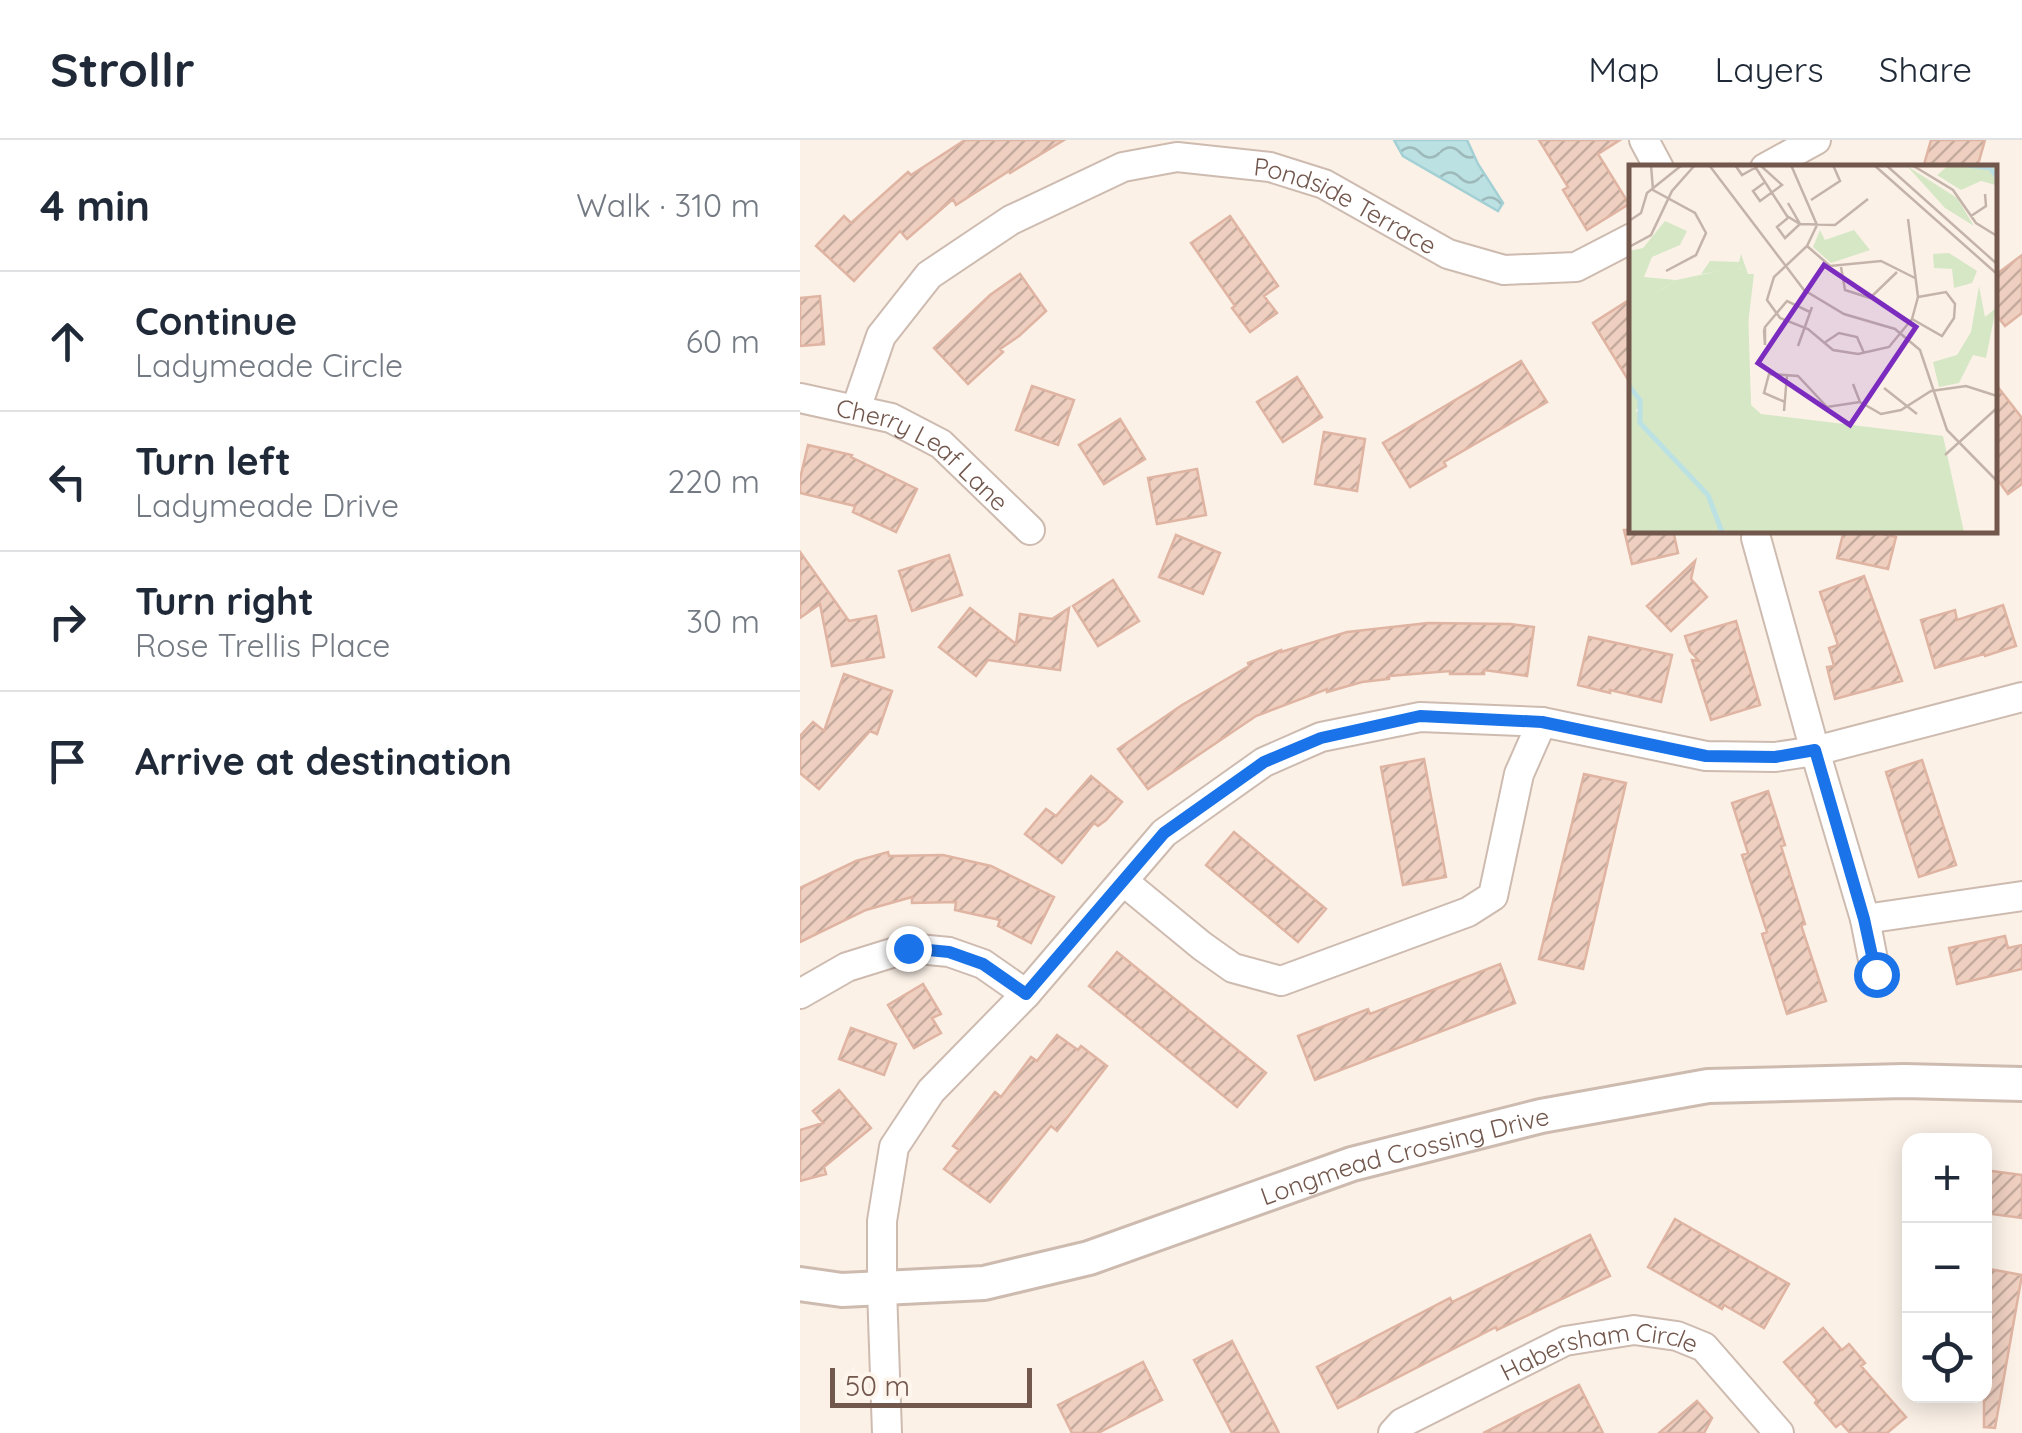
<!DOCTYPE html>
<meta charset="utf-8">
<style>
body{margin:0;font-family:Quicksand,sans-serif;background:#f2f2f3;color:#1f2937}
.controls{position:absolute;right:30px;bottom:30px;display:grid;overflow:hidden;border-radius:20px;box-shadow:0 5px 25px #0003}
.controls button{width:90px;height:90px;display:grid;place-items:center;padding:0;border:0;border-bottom:2px solid #e0e1e3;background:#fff;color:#1f2937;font:50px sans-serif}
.scale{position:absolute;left:30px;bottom:25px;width:202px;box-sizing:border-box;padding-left:10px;border:5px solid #72574d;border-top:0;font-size:28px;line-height:35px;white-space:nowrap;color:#72574d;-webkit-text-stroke:8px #fef6ed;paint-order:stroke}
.stop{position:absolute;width:30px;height:30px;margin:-22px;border:8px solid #1a73e8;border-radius:50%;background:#fff}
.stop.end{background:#1a73e8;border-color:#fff;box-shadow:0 2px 10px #0008}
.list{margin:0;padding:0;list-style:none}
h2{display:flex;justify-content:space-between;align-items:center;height:130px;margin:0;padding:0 40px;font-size:42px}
h2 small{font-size:32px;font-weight:400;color:#747a83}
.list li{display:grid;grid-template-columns:65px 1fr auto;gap:30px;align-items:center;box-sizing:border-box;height:140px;padding:0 40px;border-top:2px solid #e0e1e3}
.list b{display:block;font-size:38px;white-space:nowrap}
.list p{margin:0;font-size:32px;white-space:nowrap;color:#747a83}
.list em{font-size:32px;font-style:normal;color:#747a83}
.icon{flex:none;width:55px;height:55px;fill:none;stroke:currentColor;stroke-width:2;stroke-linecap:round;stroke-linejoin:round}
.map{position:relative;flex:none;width:1222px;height:1293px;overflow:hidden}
header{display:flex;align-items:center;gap:60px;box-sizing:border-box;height:140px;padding:0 50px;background:#fff;border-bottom:2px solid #e0e1e3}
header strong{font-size:48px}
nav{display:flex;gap:55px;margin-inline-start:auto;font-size:35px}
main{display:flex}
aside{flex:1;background:#fff}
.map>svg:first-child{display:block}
.water{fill:url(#water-waves);stroke:#a3d0d4;stroke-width:2.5}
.building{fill:url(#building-hatch);stroke:#e0b4a2;stroke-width:2.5}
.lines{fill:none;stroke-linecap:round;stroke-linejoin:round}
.minor-casing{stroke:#cebbb0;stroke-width:32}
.tertiary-casing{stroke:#cebbb0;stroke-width:38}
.minor{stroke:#fff;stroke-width:28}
.tertiary{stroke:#fff;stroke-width:32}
.route{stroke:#1a73e8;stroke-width:12}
.labels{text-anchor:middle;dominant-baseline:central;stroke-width:10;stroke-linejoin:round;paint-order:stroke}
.street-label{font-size:25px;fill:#72574d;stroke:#fef6ed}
.inset-river{fill:none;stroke:#bce1e3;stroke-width:5}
.inset-road{fill:none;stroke:#c4b3a9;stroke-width:2.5}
.view{fill:#7b2cbf;fill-opacity:0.15;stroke:#7b2cbf;stroke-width:5}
.inset-edge{fill:none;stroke:#72574d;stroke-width:5}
</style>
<header>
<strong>Strollr</strong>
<nav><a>Map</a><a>Layers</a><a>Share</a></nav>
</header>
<main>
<aside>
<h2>4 min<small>Walk · 310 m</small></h2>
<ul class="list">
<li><svg class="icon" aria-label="ahead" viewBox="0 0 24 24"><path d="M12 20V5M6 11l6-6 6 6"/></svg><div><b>Continue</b><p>Ladymeade Circle</p></div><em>60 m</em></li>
<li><svg class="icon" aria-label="left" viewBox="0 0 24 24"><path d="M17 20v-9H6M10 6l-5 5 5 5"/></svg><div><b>Turn left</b><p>Ladymeade Drive</p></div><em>220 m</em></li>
<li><svg class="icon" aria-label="right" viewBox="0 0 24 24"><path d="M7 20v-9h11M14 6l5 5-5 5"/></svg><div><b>Turn right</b><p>Rose Trellis Place</p></div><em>30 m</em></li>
<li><svg class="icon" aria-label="arrive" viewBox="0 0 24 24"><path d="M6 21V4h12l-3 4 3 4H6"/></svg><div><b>Arrive at destination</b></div></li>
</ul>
</aside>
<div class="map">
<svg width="1222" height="1293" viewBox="0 0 1222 1293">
<defs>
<pattern id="water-waves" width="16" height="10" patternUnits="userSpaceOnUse" patternTransform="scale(2.5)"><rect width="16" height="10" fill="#bce1e3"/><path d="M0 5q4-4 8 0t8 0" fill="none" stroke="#9db9ba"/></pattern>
<pattern id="building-hatch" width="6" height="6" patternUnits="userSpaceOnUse" patternTransform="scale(2.5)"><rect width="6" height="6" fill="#eecfc0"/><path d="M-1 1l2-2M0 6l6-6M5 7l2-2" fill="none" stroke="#c5ab9e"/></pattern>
</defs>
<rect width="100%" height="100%" fill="#fbf1e7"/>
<path class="water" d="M594,0h73l11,24 25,39 -5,8 -95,-55z"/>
<path class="building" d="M165,0h99l-54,33 -1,-2 -53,34 -3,-6 -46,40 -7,-8 -46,50 -38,-35 28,-30 7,7 57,-51 3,3z
M739,0h81l-22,14 31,50 -42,26 -24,-40 5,-3z
M1131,0h54l-8,28h-54z
M430,76l48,70 -14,10 13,17 -27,19 -18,-24 3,-2 -44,-63z
M1222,115v58l-17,13 -11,-14v-36z
M220,134l26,37 -27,25 -19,13 3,3 -35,32 -34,-36 56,-53z
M20,156l4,48 -24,2v-48z
M832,158v88l-39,-63z
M721,221l26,41 -103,60 2,4 -36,21 -27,-44z
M497,237l25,40 -39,25 -26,-40z
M1194,242l28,36v66l-14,10 -14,-19z
M232,246l42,14 -16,45 -42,-15z
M320,279l25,40 -41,25 -25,-39z
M524,292l41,7 -8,52 -42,-7z
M8,305l44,10 -1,2 66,32 -21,43 -43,-20 2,-6 -55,-13v-14z
M397,329l9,46 -49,9 -9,-46z
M824,390h49l5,23 -46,11z
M1044,390h23l29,7 -8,32 -51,-11z
M376,395l44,18 -17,41 -44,-17z
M0,412l49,69 27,-5 8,41 -52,9 -12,-62 -20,14z
M149,415l13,40 -50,16 -13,-40z
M895,421l-4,18 16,18 -36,34 -24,-25z
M1064,436l38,105 -67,18 -8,-32 7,-1 -5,-18 9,-3 -18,-53z
M313,440l26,41 -41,25 -25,-40z
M1203,465l13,41 -31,10 -1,-2 -49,14 -14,-48 34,-10 2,10z
M170,468l46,36 4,-30 32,5 17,-11 -9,62 -72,-10 -12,16 -37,-29z
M936,481l24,84 -49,15 -19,-60 7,1 -9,-10 -5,-15z
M628,483l82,1 24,3 -7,49 -43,-6v4h-34v-3l-61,5v3l-27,3 -35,10v-3l-71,27 -108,73 -30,-40 64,-44 67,-39 -1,-3 33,-13v2l66,-20z
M789,497l83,18 -11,47 -51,-12v3l-32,-8z
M44,534l48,17 -15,43 -7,-3 -51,58 -19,-16v-37l13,-14 11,9z
M624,619l22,118 -43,8 -22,-118z
M1122,620l34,105 -37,12 -33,-105z
M784,634l42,9 -43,186 -44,-10z
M291,636l31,26 -16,18 -8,6 -4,-3 -32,40 -37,-29 21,-25 10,7z
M968,651l17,54 -4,1 24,78 -4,1 25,76 -39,13 -25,-80 5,-2 -25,-77 6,-2 -16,-50z
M434,692l92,77 -28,33 -92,-77z
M88,712l1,4 54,-1 48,11 63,31 -23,46 -33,-17 2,-6 -45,-10 1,-8 -44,1v-6l-46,13 -66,32v-54l56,-27z
M1205,796l3,12 14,-3v24l-65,15 -8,-36z
M317,812l149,121 -29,34 -148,-121z
M700,824l15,39 -200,77 -17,-44 70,-27 2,5z
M123,844l18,30 -9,4 9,15 -27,15 -26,-43z
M51,888l45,16 -12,31 -45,-16z
M257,895l21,15 3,-4 26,20 -50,65 -6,-5 -61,76 -46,-33 15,-19 -6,-4 42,-54 6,5 30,-40 6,4z
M39,950l32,38 -47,39 2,7 -26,7v-51l23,-7 -10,-12z
M1184,1030l38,5v43l-38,-5z
M875,1079l114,65 -25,44 -40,-23 -2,4 -74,-42z
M790,1095l20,41 -113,54 -1,-3 -158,81 -21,-41 133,-69 2,4z
M1184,1128l38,7 -27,153 -11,-1z
M1023,1188l19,22 7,-6 16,19 -4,3 45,51 -19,16h-37l-9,-10 -5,4 -21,-24 2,-3 -33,-38z
M432,1201l47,92h-47l-38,-73z
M343,1222l19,38 -64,33h-26l-14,-28z
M779,1245l24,48h-120z
M897,1261l15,17 -8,15h-45z"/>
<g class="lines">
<g class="minor-casing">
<g id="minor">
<path d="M844,0l15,28"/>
<path d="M965,28l51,-28"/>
<path id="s1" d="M0,258l91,20 50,26 89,86"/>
<path id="s2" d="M56,269l25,-73 48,-61 82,-55 112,-53 54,-10 93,10 54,17 124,70 56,16 72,-3 56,-29"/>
<path d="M956,398l59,213 50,168 11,56"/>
<path d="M323,741l79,65 31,22 48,13 187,-69 25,-16 26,-122 23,-52"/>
<path d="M1065,779l157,-23"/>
<path d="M0,854l47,-27 61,-19 41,4 34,12 43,30"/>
<path d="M87,1293l-5,-144v-68l12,-74 37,-56 95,-97 138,-161 100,-71 57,-25 99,-20 122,5 164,34 69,1 40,-6 207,-54"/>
<path id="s3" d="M593,1293l9,-10 163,-82 69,-11 43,6 27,11 75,86"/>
</g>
</g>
<g class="tertiary-casing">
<g id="tertiary">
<path id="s4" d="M0,1144l42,6 142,-7 105,-25 263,-94 189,-48 167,-30 196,-5 118,3"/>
</g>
</g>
<use href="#minor" class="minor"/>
<use href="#tertiary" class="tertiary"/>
</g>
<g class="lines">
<path class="route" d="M108,808l41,4 34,12 43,30 138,-161 100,-71 57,-24 99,-22 122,6 164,34 69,1 40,-7 49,169 12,55"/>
</g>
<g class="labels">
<g class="street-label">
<text stroke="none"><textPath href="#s2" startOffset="610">Pondside Terrace</textPath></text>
<text stroke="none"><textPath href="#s1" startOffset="138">Cherry Leaf Lane</textPath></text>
<text stroke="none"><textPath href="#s4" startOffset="625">Longmead Crossing Drive</textPath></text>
<text stroke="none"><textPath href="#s3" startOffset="228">Habersham Circle</textPath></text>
</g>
</g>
<g transform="translate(829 25)">
<rect width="368" height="368" fill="#fbf1e7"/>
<path d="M191,65l5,10 29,-10 16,20 -39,13 -18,-16zM109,102l9,7 4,131 10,9 182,22 21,96h-335v-115l10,-6 -10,-18v-59l27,-41 20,-13z" fill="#d6e7c6"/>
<path d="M278,1l50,32 17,28 -29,-18zM319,1h48v19l-15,-4 -20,9 -24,-15zM36,56l22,10 -7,14 -28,12 -8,20 32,3 -20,13v18l-27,29v-89l14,-3zM320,88l28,18 -5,12 -18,5 -2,-19 -18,-1 -1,-14zM112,89l7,20h6l-7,58 4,73 -9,-33 -1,-104 -40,6 9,-13 29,1zM350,121l6,31 11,-9 -10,50 -13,-3 -14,28 -20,4 -6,-25 24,-7 14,-23zM0,208l10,12 4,18 -7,7 10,28 -17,-3z" fill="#d6e7c6"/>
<path class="inset-river" d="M339,0l22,3 7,9M0,221l11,14v23l68,72 14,37"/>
<path class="inset-road" d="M22,0l2,25 42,23 11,20 -10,22 -30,16M80,0l95,125 40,24 51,15 25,21 27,80 50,51M106,0l7,10 18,-10 22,20 -22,16 -7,-10 11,-8M125,0l33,51 13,8 35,1 33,-26M162,0l26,60 -10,21 -33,31 -7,23 13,18 28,11 25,21 25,4 31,-7 23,-28 6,-22 -10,-78M245,0l123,109M257,0l111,99M283,0l41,25 23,33 21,13M182,35l29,-19 -7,-16M159,38l12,21 -15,14 -8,-11 12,-10M342,51l15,-10 -1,-12M0,56l12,-8 6,-20 35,-28M178,81l23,20 51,-5 34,17M0,82l22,-12 21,-44 23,-26M212,102l4,23 25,8 27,-26M283,154l30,17 12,-18 1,-14 -9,-12 -28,5M136,162v18l-1,-14 1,-4 22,-26 23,11M195,178l15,-10 18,4 7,16M169,181l14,-39M224,219l7,18 21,12 20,-4 30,-19 35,-5 31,10M255,223l33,26M156,237l-21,-9 5,-19 29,2 29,31 33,-5M155,246l3,-36M316,290l52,-47"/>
<path class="view" d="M195,100l92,62 -66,98 -92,-62z"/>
<rect width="368" height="368" class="inset-edge"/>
</g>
</svg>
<div class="controls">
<button>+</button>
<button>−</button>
<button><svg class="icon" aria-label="locate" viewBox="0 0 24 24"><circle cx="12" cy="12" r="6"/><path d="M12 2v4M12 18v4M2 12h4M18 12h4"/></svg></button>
</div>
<div class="scale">50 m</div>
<div class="stop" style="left:1076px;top:834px"></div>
<div class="stop end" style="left:108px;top:808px"></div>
</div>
</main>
